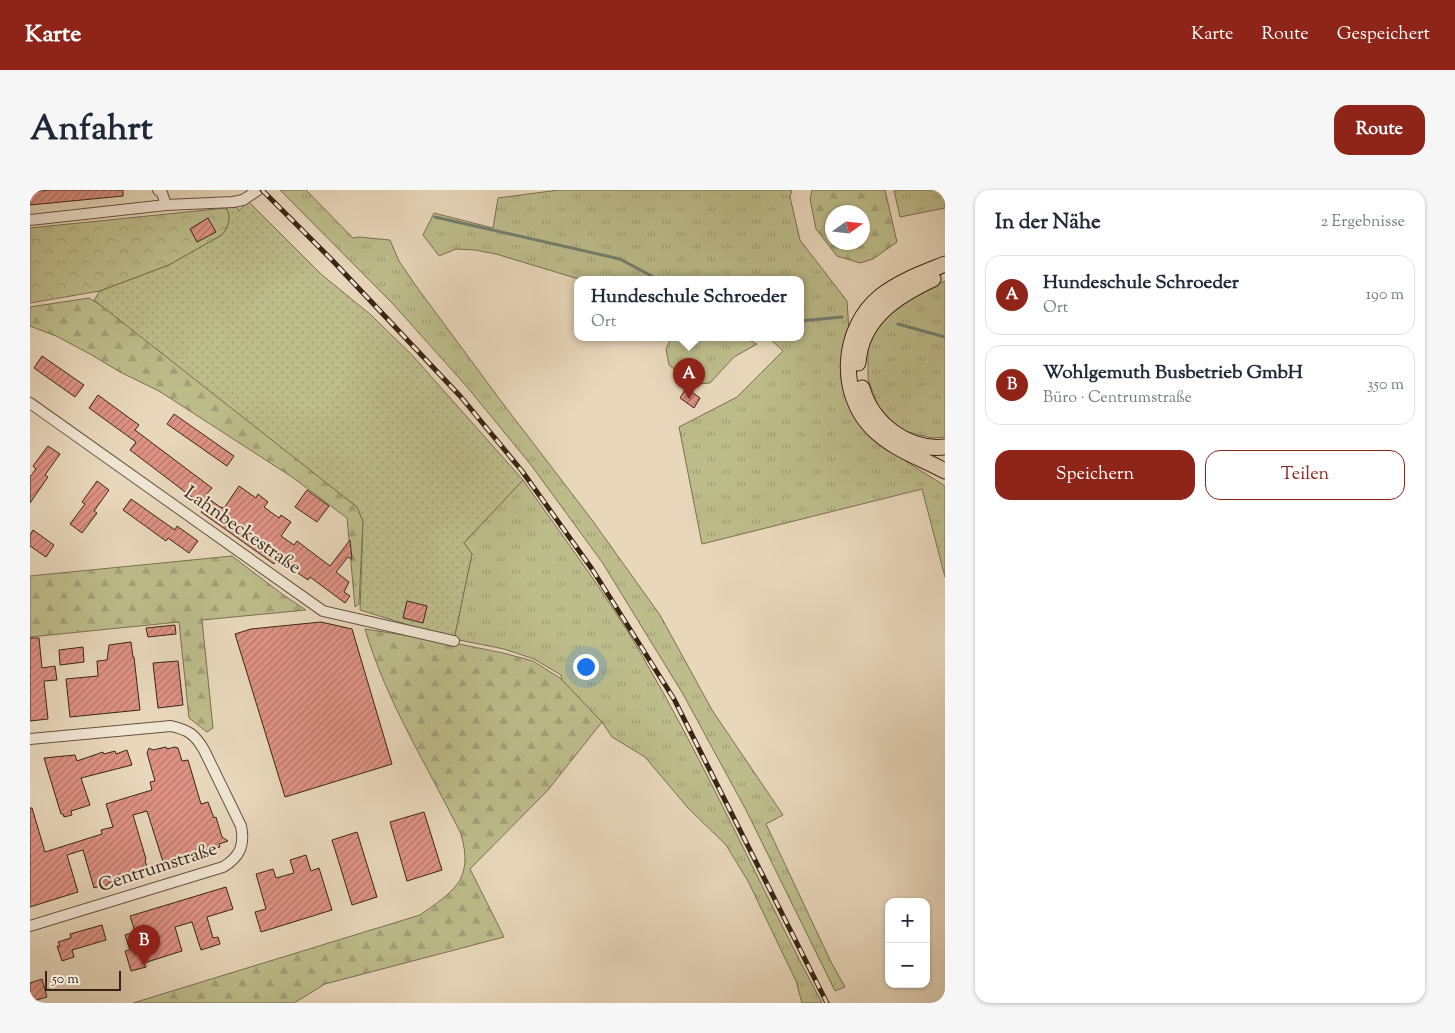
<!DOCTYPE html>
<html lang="de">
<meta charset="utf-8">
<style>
body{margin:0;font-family:"Sorts Mill Goudy",serif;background:#f6f6f7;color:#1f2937}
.controls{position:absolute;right:15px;bottom:15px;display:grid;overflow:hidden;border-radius:10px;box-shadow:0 1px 4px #0004}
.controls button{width:45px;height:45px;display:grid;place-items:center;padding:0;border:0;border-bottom:1px solid #e0e1e3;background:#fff;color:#1f2937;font:25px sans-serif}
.compass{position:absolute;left:795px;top:15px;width:45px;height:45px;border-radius:50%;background:#fff;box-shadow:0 1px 4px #0004;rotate:76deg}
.scale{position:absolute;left:15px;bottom:12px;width:76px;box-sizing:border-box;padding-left:5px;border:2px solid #3a2514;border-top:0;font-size:14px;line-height:18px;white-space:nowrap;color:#3a2514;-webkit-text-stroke:4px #f0e5d3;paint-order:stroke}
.you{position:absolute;left:555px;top:476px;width:18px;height:18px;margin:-12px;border:4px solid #fff;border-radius:50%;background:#1a73e8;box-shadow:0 0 0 8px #1a73e833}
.badge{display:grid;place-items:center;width:32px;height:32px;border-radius:50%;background:#8f2418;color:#fff;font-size:16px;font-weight:700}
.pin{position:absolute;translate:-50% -41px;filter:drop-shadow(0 1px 2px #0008)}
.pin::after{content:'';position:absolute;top:26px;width:18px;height:15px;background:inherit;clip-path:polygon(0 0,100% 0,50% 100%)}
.popup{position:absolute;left:544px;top:86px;width:230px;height:65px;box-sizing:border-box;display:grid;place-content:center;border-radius:10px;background:#fff;filter:drop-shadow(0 1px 4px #0005);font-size:16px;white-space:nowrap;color:#747a83}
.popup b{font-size:19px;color:#1f2937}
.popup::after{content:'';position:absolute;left:50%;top:100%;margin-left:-10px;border:10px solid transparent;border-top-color:#fff}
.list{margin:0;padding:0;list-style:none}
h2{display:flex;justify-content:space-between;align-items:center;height:65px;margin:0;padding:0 20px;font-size:21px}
h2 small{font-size:16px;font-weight:400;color:#747a83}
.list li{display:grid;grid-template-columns:32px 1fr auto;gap:15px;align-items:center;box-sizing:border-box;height:80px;margin:0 10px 10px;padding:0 10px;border:1px solid #e0e1e3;border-radius:15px}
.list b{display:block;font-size:19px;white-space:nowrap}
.list p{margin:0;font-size:16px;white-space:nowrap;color:#747a83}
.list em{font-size:16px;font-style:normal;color:#747a83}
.actions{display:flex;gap:10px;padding:15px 20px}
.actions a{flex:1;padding:11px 0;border:1px solid #8f2418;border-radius:15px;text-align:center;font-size:18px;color:#8f2418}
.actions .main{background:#8f2418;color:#fff}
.map{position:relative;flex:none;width:915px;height:813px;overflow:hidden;border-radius:15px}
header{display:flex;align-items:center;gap:30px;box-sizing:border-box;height:70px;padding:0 25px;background:#8f2418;color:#fff}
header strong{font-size:24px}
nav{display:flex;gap:28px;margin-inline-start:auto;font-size:18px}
.intro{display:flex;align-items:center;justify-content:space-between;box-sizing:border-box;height:120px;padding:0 30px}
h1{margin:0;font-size:35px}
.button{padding:12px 22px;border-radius:15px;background:#8f2418;color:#fff;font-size:18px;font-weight:700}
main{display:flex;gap:30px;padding:0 30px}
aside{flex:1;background:#fff;border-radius:15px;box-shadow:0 1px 4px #0004}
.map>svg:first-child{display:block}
.grass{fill:url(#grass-tufts);stroke:#7c7050}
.forest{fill:url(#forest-firs);stroke:#7c7050;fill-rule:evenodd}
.park{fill:url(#park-crowns);stroke:#7c7050}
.garden{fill:url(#garden-dots);stroke:#7c7050}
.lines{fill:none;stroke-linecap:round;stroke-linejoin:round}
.stream{stroke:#727e6e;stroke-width:3}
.building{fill:url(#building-hatch);stroke:#3a2514}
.minor-casing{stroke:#66523e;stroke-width:12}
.highway-casing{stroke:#3a2514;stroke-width:17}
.minor{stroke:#f0e5d3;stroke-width:10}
.highway{stroke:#e8d7bb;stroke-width:15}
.rail-casing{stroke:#3a2514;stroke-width:5}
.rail{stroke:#f0e5d3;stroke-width:3;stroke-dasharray:9;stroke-linecap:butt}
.labels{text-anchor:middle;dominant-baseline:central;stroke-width:4.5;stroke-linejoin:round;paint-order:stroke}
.street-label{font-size:19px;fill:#3a2514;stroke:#f0e5d3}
</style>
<header>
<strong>Karte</strong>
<nav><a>Karte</a><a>Route</a><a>Gespeichert</a></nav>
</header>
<div class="intro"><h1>Anfahrt</h1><a class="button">Route</a></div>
<main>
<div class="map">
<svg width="915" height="813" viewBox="0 0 915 813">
<defs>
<pattern id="grass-tufts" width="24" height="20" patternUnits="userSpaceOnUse" patternTransform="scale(1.25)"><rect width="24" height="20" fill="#bdbc8b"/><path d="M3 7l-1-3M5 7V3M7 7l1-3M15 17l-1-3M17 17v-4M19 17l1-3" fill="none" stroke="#a3a177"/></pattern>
<pattern id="forest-firs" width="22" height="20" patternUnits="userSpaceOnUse" patternTransform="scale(1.25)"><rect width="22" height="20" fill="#bdbc8b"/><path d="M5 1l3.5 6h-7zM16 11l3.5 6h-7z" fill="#a3a177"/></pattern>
<pattern id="park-crowns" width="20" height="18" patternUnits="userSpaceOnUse" patternTransform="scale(1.25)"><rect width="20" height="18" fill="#bdbc8b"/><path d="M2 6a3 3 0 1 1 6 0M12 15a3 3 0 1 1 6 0" fill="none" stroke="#a3a177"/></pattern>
<pattern id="garden-dots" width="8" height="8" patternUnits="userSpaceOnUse" patternTransform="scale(1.25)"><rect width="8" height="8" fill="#bdbc8b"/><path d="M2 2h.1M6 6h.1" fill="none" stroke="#a3a177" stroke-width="1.8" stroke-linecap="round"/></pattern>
<pattern id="building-hatch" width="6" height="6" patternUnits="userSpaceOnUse" patternTransform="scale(1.25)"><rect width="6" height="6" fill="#df9284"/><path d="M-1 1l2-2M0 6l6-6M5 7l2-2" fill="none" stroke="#b6776b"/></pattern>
</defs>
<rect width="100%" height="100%" fill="#e8d7bb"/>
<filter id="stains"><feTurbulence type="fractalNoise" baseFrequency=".004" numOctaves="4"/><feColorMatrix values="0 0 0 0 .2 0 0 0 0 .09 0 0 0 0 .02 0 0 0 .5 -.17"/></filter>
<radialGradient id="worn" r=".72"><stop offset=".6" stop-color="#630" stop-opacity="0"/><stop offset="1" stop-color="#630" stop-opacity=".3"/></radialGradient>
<path class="grass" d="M250,0h26l47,48 6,-1 31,3 9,21 17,25 85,115 91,119 68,95 52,95 71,105 -17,9 65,138 14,25 -10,4 -89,-181 -63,-116 -81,-132 -71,-97 -63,-77 -74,-83z
M529,0h233l-2,7 10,43 47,61 2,30 -6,27 30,81 12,9 60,38v91l-23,-88 -220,55 -23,-117 58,-30 46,-46 -14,-13h31v-58h-218l-86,-26 -21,-4 -19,-1 -17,7 -16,-21 11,-22 59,15 5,-30z
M864,0h51v18l-45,9z
M915,91v156l-13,1 -32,-8 -22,-24 -10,-27v-32l7,-18 13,-15 28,-21z
M641,148h74l12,6 -23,13 -24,26 -13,1 -14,-8 -14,-11 -3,-16z
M493,290c40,57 82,112 117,172 67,114 120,235 182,351h-20l-6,-22 -48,-100 -22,-36 -38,-37 -43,-51 -33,-20 -10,-15 -40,-41 -1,-6 -27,-16 -30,-10 -50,-10 18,-85 -8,-11z"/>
<path class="forest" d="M782,0h73l12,52 -24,17 -13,4 -23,-7 -21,-27 -6,-30zM832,22v30h-30v-30z
M59,108l21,13 247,196 6,14 -4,83 -4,3 -8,-89 -55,-41 -133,-86 -39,-19 -30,-18 -34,-18 -26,-10v-19z
M202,366l50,38 24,16 -104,10 11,108 -6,4 -18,-14 -10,-96 -149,15v-61z
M335,439l89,14 49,10 30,8 27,17 42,44 -54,68 -78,79 34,68 -179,47 -31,19h-161l287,-88c34,-24 54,-35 41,-81 -33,-67 -75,-133 -96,-205z"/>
<path class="park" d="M196,18c6,9 3,18 -4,27l-53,30 -69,26 -70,12v-75z"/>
<path class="garden" d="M218,11l73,73 50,41 41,40 111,125 -59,63 8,11 -18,85 -94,-29 3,-89 -6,-14 -263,-207 6,-9 69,-26 53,-30c7,-9 10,-18 4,-27l11,-2 2,5z"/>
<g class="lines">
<path class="stream" d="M405,27l185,42 39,21
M770,131l42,-4
M868,134l47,13"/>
</g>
<path class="building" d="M19,0h74v6l-93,9v-13z
M178,28l8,14 -19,10 -7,-13z
M12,166l42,29 -9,12 -41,-29z
M656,198l14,10 -6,10 -14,-10z
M68,205l41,30 -4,5 77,58 -7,8 15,11 4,1 15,-22 17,12 2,-4 10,8 -4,5 15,11 2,-3 10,7 -10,14 13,9 3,-4 33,25 20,-26 2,19 -4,-2 -12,15 13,10 -5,10 6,4 -5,7 -35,-26 -2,3 -30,-21 -4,5 -73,-52 4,-5 -75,-57 6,-8 -47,-34z
M144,224l60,42 -7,10 -60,-42z
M18,256l12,8 -15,21 3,2 -18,26v-26l6,-8 -3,-3z
M67,291l12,9 -15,21 3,2 -15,20 -12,-9 15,-20 -3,-2z
M277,300l22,16 -12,16 -22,-15z
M101,309l44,31 2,-4 21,15 -9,12 -21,-15 -2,3 -43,-31z
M3,340l21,15 -8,12 -16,-11v-11z
M377,411l20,5 -4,17 -20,-5z
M291,432l31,7 40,135 -107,33 -50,-163 16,-5z
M145,435l1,9 -28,3 -2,-9z
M0,448h9l3,30 13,-2 2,14 -13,1 4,38 -18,2z
M101,452l2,15h1l6,53 -70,7 -4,-38 32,-3 -1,-15 10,-1 2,-15z
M53,457l1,15 -24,3 -1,-15z
M148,471l5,44 -25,3 -5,-45z
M136,557l1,2 8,-2 3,1 4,13 6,-1 13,44 7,-2 6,16 2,-1 6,20 6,4 -9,3 1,3 -11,3 1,2 -46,13 -17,-54 -14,4 13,44 -1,1 3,11 -40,12 -2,3 -3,1 -3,-1 -6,2 -11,-38 -16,5 11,37 -48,15v-99h2l13,44 57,-18 -1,-4 12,-3 -7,-23 46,-14 -2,-8 5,-1 -8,-28 2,-5 4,2z
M97,560l5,15 -51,13 9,27 -19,6 1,4 -8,2 -1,-3h-2l-17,-56 31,-3 2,6 26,-9 1,2 11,-3 1,3z
M394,622l18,58 -35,11 -17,-59z
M327,642l20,65 -25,8 -20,-65z
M276,665l5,16 8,-3 13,42 -71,22 -6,-20 11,-3 -10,-35 17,-5 3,9 18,-5 -4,-13z
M196,697l7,22 -26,8 6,21 5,-1 2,7 -19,6 -9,-28 -17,5 7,24 -38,12 2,4 -15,4 -6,-20 5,-1 -5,-15 10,-3 -5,-16z
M72,735l4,15 -34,10 2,7 -12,4 -5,-15h3l-2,-4 13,-4 -1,-4z
M12,789l5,18 -17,5v-19z"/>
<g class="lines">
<g class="minor-casing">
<path id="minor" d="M128,0l4,3 4,12
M0,30l136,-15 67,-3 10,-2 15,-10
M0,213l293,208 131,30
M0,549l141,-13c17,4 24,8 33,24l37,76c4,19 -1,31 -18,41l-193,59"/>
</g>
<g class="highway-casing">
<path id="highway" d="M915,74c-22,9 -45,17 -64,32 -40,32 -44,97 -8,133 20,20 48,29 72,42
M828,173c3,-45 39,-67 75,-84
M832,198c10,35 45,63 83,59"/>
</g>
<use href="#minor" class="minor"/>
<use href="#highway" class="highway"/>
<g class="rail-casing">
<path id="rail" d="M232,0l70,70 129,137 61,74 70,98 82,130 153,304"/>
</g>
<use href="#rail" class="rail"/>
</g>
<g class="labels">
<g class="street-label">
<text transform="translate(212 341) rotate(35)">Lahnbeckestraße</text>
<text transform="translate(128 678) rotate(-18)">Centrumstraße</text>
</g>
</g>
<rect width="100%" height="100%" filter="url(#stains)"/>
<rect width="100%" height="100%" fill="url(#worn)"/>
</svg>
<div class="controls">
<button>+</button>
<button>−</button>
</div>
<svg class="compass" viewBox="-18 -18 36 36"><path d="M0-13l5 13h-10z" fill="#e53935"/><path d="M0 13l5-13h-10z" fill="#747a83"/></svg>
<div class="scale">50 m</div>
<div class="you"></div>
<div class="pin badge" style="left:659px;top:209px">A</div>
<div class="popup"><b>Hundeschule Schroeder</b>Ort</div>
<div class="pin badge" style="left:114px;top:776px">B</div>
</div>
<aside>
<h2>In der Nähe<small>2 Ergebnisse</small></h2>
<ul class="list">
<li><span class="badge">A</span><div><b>Hundeschule Schroeder</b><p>Ort</p></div><em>190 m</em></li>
<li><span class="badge">B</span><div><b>Wohlgemuth Busbetrieb GmbH</b><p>Büro · Centrumstraße</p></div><em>350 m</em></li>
</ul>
<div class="actions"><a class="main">Speichern</a><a>Teilen</a></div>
</aside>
</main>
